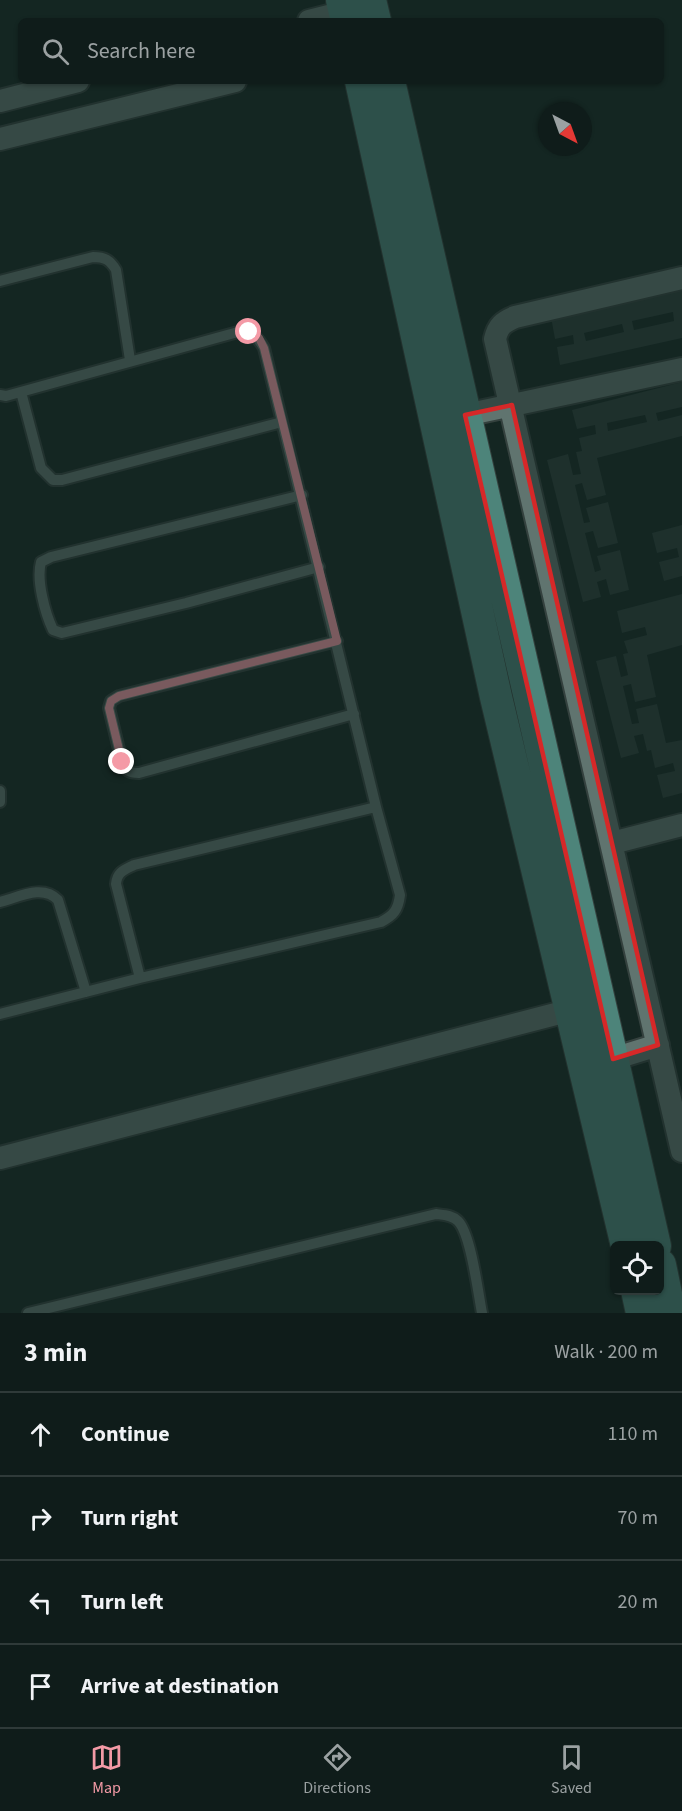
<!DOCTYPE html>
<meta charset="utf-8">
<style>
body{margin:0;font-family:"Source Sans 3",sans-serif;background:#182523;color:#f1f3f6}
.controls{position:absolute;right:18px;bottom:18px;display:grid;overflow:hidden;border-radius:9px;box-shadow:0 2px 4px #0004}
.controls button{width:54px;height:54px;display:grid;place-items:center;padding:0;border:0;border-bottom:2px solid #2f3a39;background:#0f1c1a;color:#f1f3f6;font:30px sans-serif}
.compass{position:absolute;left:538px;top:102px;width:54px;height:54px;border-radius:50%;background:#0f1c1a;box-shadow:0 2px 4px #0004;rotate:139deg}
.stop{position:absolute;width:18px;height:18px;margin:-14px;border:4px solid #f49aa6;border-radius:50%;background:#fff}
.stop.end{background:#f49aa6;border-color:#fff;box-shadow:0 2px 6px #0008}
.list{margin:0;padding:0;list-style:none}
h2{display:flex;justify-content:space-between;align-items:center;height:78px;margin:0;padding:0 24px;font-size:26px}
h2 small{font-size:20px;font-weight:400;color:#9ba1a2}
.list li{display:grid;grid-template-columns:39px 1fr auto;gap:18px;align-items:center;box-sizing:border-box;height:84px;padding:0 24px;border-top:2px solid #2f3a39}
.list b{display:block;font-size:22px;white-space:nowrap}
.list em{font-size:20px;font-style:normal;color:#9ba1a2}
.icon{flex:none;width:33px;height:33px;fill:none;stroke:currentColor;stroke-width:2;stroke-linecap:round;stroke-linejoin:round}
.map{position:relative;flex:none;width:682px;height:1313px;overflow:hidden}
.search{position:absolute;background:#0f1c1a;box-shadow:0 2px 4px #0004;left:18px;right:18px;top:18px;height:66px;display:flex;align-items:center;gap:15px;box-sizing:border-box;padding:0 21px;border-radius:9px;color:#9ba1a2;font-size:22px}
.sheet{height:414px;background:#0f1c1a}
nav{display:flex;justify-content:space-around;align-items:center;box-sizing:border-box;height:84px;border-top:2px solid #2f3a39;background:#0f1c1a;font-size:16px;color:#9ba1a2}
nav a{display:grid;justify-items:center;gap:3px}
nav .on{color:#f49aa6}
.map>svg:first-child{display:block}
.building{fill:#2a3c38;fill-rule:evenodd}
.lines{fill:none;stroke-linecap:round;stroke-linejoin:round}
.lane-casing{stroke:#34413e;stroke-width:14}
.street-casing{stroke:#34413e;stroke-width:26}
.secondary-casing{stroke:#34413e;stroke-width:34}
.lane{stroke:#60746f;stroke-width:10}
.street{stroke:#60746f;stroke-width:22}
.secondary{stroke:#4d847a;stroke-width:32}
.route{stroke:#f49aa6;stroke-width:8}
.marked{fill:none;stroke:#d62828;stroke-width:4.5;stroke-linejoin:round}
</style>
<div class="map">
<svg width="682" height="1313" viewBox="0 0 682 1313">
<rect width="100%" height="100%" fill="#142622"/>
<path class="building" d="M682,288v50l-122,27 -3,-18 17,-3 -1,-9 -18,4 -4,-22zM673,312l1,9 -40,9 -2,-9zM622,324l2,8 -38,9 -2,-8z
M682,382v25l-26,6 2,8 24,-6v21l-85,22 9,37 -19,5 -5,-17 -7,2 9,38 6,-1 -4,-14 22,-6 10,41 -20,5 -5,-17 -8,2 10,39 6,-2 -4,-14 23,-6 9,40 -19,5 -4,-16 -9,3 4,15 -18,5 -36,-142 21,-6 5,21 8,-1 -5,-22 6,-1 -3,-13 17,-4 -1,-9 -18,4 -5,-19zM645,415l2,7 -39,9 -1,-8z
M682,525v51l-18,5 -5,-19 20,-5 -2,-9 -20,5 -5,-20z
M682,594v51l-35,10 9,42 -21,5 -4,-18 -8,2 9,38 7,-1 -3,-14 21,-5 9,39 16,-3v53l-19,5 -6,-23 18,-4 -2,-8 -18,5 -4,-18 -4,1 -4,-17 -9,2 5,17 -18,5 -25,-97 20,-5 5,21 7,-2 -5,-21 5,-1 -4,-12 23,-6 -2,-8 -23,6 -5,-22z"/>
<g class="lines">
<g class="lane-casing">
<path id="lane" d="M0,281l93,-24c12,0 17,3 23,13l14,90
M21,392l20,76 12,12h9l220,-58
M0,395l6,1 232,-64c14,0 19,4 26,16l112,459 24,88c-2,15 -6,20 -19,27l-241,56 -140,36
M302,495l-251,62 -10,5c-5,18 4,51 12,68l9,3 124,-30 133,-36
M337,641l-218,55 -8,5 -2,7 13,54c4,9 7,11 17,11l215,-59
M0,791v11
M0,902c19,-5 43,-18 58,-2l28,92
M140,978l-24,-94c1,-12 8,-14 18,-19l242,-58
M28,1313l408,-99c8,1 16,1 22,7 13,13 20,72 24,92"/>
</g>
<g class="street-casing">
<path id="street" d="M309,21l51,-13
M0,101l78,-20
M0,139l235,-58
M682,278l-167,39c-12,5 -17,9 -20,22l187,812
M465,415l217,-46
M612,843l70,-18
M600,1063l58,-18
M0,1158l571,-148"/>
</g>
<g class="secondary-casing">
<path id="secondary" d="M342,0l5,21
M370,0l5,21
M361,81l135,616 131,549
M389,81l266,1165
M660,1265l10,48
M637,1290l5,23"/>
</g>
<use href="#lane" class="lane"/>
<use href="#street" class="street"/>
<use href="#secondary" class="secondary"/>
</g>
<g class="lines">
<path class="route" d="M122,762l-13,-54 2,-7 8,-5 218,-55 -73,-293 -5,-10 -10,-6"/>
</g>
<path d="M0 0H682V1313H0ZM512,405l146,640 -45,14 -148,-644z" fill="#142622" fill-opacity=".55" fill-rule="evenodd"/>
<path class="marked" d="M512,405l146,640 -45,14 -148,-644z"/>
</svg>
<div class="controls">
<button><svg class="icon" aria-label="locate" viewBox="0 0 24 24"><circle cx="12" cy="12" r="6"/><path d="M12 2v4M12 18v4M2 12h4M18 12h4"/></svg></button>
</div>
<svg class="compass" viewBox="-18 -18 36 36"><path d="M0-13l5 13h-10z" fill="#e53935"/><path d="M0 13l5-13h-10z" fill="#9ba1a2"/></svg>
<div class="stop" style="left:249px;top:332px"></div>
<div class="stop end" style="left:122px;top:762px"></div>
<div class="search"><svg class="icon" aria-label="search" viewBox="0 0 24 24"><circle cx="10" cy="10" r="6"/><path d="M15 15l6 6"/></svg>Search here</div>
</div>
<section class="sheet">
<h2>3 min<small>Walk · 200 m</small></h2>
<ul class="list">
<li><svg class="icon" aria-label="ahead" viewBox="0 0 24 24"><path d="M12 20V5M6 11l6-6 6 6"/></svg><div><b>Continue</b></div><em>110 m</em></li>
<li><svg class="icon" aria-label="right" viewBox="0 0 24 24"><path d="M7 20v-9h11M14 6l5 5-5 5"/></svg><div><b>Turn right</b></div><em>70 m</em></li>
<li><svg class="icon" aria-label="left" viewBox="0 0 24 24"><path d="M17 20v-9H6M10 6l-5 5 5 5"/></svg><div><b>Turn left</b></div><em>20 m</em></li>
<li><svg class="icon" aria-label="arrive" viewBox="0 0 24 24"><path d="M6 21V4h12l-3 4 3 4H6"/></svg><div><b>Arrive at destination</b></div></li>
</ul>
</section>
<nav>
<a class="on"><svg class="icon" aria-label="map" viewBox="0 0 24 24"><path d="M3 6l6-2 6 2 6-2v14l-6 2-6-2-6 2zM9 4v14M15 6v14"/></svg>Map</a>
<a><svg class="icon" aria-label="directions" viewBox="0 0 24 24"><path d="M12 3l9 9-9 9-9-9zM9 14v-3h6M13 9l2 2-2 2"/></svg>Directions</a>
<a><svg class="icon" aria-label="saved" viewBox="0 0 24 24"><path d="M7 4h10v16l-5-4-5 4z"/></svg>Saved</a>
</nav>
